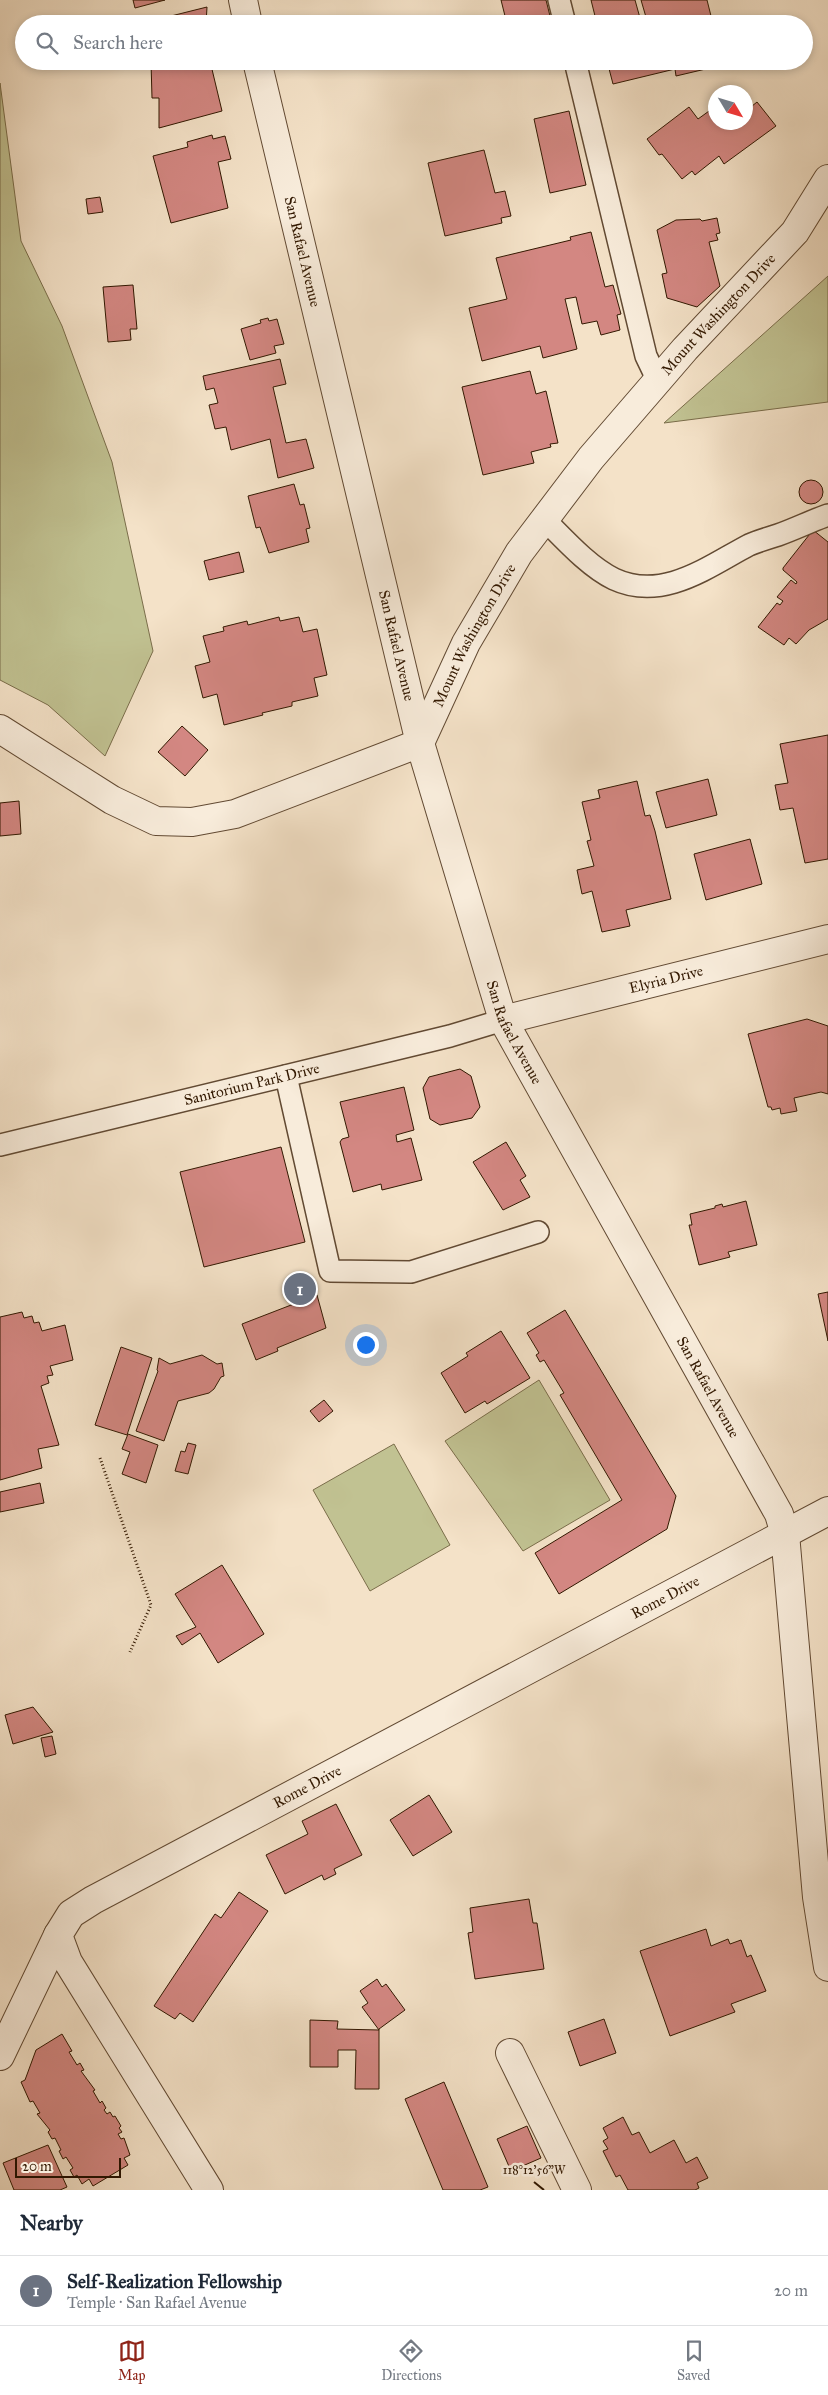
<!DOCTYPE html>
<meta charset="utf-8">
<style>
body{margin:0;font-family:"IM FELL Great Primer",serif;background:#f2f2f3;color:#1f2937}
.compass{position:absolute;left:708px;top:85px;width:45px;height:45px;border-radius:50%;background:#fff;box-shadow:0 2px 8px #0003;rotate:128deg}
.scale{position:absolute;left:15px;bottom:12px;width:106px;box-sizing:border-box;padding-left:5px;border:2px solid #321801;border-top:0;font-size:14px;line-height:18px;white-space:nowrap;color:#321801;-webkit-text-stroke:4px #f8ecdb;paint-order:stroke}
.you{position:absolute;left:365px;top:1344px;width:18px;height:18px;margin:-12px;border:4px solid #fff;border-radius:50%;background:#1a73e8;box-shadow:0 0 0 8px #1a73e833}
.badge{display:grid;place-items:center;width:32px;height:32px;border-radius:50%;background:#8f2418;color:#fff;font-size:16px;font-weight:700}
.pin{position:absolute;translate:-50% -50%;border:2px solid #fff;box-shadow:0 1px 5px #0006}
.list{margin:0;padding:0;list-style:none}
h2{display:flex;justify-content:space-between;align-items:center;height:65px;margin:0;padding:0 20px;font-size:21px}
h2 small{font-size:16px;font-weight:400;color:#747a83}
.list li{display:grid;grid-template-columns:32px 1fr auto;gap:15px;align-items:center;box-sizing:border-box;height:70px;padding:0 20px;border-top:1px solid #e0e1e3}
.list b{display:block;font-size:19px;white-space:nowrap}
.list p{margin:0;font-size:16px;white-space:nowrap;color:#747a83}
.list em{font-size:16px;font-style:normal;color:#747a83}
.icon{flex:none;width:28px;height:28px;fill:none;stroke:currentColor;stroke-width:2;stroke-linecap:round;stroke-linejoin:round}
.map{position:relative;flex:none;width:828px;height:2190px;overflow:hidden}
.search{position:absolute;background:#fff;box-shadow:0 2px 8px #0003;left:15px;right:15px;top:15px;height:55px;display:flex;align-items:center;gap:12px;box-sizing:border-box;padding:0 18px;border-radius:28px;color:#747a83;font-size:19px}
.sheet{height:135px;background:#fff}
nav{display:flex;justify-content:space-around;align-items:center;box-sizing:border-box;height:70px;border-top:1px solid #e0e1e3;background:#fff;font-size:14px;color:#747a83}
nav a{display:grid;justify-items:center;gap:2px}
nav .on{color:#8f2418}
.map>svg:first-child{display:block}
.green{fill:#c1c292;stroke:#7a6d4a}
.building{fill:#d38782;stroke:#321801}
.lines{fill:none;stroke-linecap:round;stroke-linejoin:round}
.service-casing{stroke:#624a33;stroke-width:24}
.minor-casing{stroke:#624a33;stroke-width:30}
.path{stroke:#321801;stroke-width:3;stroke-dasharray:1 2.5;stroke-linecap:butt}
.service{stroke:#f8ecdb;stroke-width:21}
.minor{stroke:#f8ecdb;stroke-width:28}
.ticks{fill:none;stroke:#321801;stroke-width:2}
.labels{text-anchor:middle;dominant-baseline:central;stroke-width:5;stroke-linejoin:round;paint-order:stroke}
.street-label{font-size:15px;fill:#321801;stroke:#f8ecdb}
.ticks-label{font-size:12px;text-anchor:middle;fill:#321801;stroke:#f8ecdb;stroke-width:5;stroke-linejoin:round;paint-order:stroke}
</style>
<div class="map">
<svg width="828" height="2190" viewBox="0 0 828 2190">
<rect width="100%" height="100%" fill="#f4e2c8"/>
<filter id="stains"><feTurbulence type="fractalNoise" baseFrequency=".004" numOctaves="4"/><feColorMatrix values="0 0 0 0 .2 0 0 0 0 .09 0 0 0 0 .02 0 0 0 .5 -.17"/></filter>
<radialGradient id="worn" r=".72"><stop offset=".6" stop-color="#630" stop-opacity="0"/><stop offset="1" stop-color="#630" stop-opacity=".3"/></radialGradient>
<path class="green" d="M0,83l21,158 41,85 50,136 41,189 -48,105 -57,-51 -48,-25z
M828,276v126l-164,21z
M539,1380l71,120 -87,51 -78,-110z
M394,1444l56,101 -80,46 -57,-101z"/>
<path class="building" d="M133,0h32l-30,8z
M501,0h45l6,24h-45z
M591,0h44l5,18 -24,6h-19z
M641,0h66l6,24h-65z
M207,7l-1,17h-59v-2z
M148,61h62l12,50 -63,17v-30h-7l-1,-36z
M607,61h111l-9,3 1,4 -34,8 -1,-7 -62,15z
M757,102l19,24 -52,38 -5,-8 -24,19 -3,-4 -10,8 -20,-25 -3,1 -12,-16 42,-32 9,12 18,-13v16h30v-11z
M569,111l17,74 -36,8 -16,-74z
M212,135l1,4 12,-3 6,23 -13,3 10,46 -57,15 -18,-67 35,-9 -1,-5z
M484,150l11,43 10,-2 6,25 -10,2 1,5 -57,13 -17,-73z
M100,197l3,15 -15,2 -2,-15z
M717,218l3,15 -4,1 2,6 -9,2 11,44 -23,21 -30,-9 -5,-24 5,-1 -10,-43 19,-10 24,-1 2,2z
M591,232l14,55 8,-2 8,29 -4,1 3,15 -19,5 -4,-14 -15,3 -6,-27 -11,2 12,50 -34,9 -3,-12 -58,15 -13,-53 38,-9 -11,-41 75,-18 -1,-3z
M133,285l4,44h-7l1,11 -23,2 -5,-55z
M268,318l1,3 8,-2 7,25 -10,2 2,7 -26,7 -9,-31 20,-6 -1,-3z
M280,359l6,25 -13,3 13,56 20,-4 8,29 -36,10 -8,-39 -39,11 -5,-23 -11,2 -6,-24 9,-2 -4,-15 -8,2 -3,-14z
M530,371l6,23 10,-3 12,52 -8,1 1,3 -20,5 3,11 -51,12 -21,-88z
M799 492a12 12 0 1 1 24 0a12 12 0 1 1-24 0Z
M294,484l6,21 4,-1 6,24 -4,1 3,13 -40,11 -9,-26 -4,1 -8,-32z
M813,530l15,12v77l-19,11 -13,14 -7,-6 -5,7 -26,-18 19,-24 3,2 3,-4 -6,-4 14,-17 5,4 1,-2 -14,-12v-2z
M239,552l5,20 -35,8 -5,-19z
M279,617l1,4 19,-4 4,15 14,-3 10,46 -13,3 4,18 -26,6v4l-30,7 1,2 -39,10 -7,-31 -14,4 -8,-32 15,-4 -7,-26 21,-5 -1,-4 24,-6 1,4z
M182,726l26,24 -23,26 -27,-24z
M828,735v124l-23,4 -12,-55 -13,2 -5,-25 13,-2 -8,-39z
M708,779l9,36 -51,13 -10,-36z
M637,781l8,35 5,-1 5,16 16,68 -45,11 4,16 -28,6 -10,-41 -10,3 -5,-24 17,-4 -7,-25 4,-1 -9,-38 18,-4 -2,-8z
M19,801l2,33 -21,2v-33z
M750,839l12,45 -56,16 -12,-46z
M807,1019l21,7v68l-7,-2 -27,6 3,13 -16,3 -1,-6 -8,2 -1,-3h-3l-20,-73z
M460,1069l11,7 9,31 -8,11 -32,7 -10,-6 -7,-31 6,-11z
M404,1087l10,43 -18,5 1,7 14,-4 11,42 -40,10 -1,-6 -28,8 -13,-50 2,-3 7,-2 -9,-35z
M506,1142l20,34 -6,4 10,17 -27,13 -30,-48z
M281,1147l24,95 -101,25 -24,-95z
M746,1201l11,44 -29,7 2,5 -31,8 -10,-40h3l-2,-11 25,-6v-2l7,-2 1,3z
M828,1292v49l-10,-47z
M317,1295l9,33 -49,20 1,3 -22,9 -14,-36z
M565,1310l111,186 -9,33 -108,65 -24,-41 87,-53 -62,-105 4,-2 -20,-33 -4,2 -4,-7 3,-2 -12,-20z
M22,1312l2,6 8,-2 2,7 5,-1 3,9 23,-6 8,35 -23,6 3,9 -6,1 2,7 -8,3 18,59 -21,4 4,19 -42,12v-163z
M501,1331l29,47 -43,26 -2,-3 -20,12 -24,-40 27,-17 -2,-3z
M121,1347l31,11 -25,77 -32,-10z
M202,1355l15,9 5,-1 2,13 -3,1 -7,12 -5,4 -31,8 -14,40 -28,-10 22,-60 -1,-1 2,-12 11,6z
M324,1400l9,11 -14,11 -9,-11z
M128,1434l30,11 -12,38 -24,-9 8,-22 -8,-3z
M188,1443l8,2 -8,29 -13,-3 6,-20 4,1z
M40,1483l4,20 -44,9v-20z
M222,1565l42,69 -46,29 -18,-30 -18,12 -6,-9 20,-9 -21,-33z
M33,1707l20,25 -40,12 -8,-29z
M52,1736l4,18 -11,3 -4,-19z
M429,1795l23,37 -39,24 -23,-36z
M336,1804l26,51 -28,14 2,5 -12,6 -2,-5 -37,19 -19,-39 42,-21 -6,-13z
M239,1892l29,19 -75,111 -13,-9 -5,6 -21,-13 61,-92 6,4z
M529,1899l4,24h4l7,46 -69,10 -7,-46 5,-1 -3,-24z
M706,1929l5,17 17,-7 2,5 11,-4 6,17 4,-2 15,36 -35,13 4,8 -65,24 -30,-85z
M377,1979l5,8 4,-3 19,26 -26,19v60h-24l1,-39h-18v17h-28v-47l28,1 -1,8 42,1 -17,-23 6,-4 -8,-12z
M604,2019l12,34 -36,13 -12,-34z
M62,2034l10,17 -3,1 8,13 3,-2 4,7 -3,1 14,19 -2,1 7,12 2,-2 4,7 -2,2 3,4 3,-2 3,5 2,-1 6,10 -2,2 3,4 -4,2 3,5 3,-1 6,17 -6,3 4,7 -35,21 -4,-7 -7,5 -5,-9 -3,2 -4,-7 3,-2 -7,-11 -3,2 -4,-8 2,-1 -6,-12 -3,1 -4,-7 2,-2 -13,-16 3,-1 -7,-12 -3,1 -9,-20 4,-2 11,-30z
M444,2082l44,105 -8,3h-37l-38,-91z
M623,2117l9,18 7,-3 11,21 24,-13 12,23 11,-6 11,21 -11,5 2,5 -4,2h-67l-8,-15 -4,2 -13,-26 5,-2 -5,-8 5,-3 -5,-10z
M527,2126l14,32 -30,13 -14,-32z
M48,2145l19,42 -7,3h-46l-11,-27z"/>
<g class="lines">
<g class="service-casing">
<g id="service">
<path d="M559,0l6,24"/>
<path d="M575,61l71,295 12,25"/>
<path d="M544,519c20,20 45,48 70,60 49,23 95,-13 135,-34 9,-4 20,-7 29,-10 17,-6 33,-14 50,-20"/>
<path d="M286,1076l44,195 81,1 127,-40"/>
<path id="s1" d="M0,1145l450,-109 53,-16"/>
</g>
</g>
<g class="minor-casing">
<g id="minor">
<path d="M243,0l5,24"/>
<path id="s2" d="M257,61l163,682 83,277 276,494 6,20 32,363 11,70"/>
<path id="s3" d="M0,729l112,71 44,21 36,1 43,-8 185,-71 46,-100 53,-90 72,-95 94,-109 110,-117 33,-53"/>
<path id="s4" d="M503,1020l325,-81"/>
<path d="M510,2053l67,137"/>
<path d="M0,2056l58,-121"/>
<path id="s5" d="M209,2190l-141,-228 -10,-27 13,-21 22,-14 735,-389"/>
</g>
</g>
<path class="path" d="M100,1458l51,147 -21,47"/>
<use href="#service" class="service"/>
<use href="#minor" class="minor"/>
</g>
<path class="ticks" d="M534,2182l10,8"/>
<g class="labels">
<g class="street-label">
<text stroke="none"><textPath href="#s2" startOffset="196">San Rafael Avenue</textPath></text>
<text stroke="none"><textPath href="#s3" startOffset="985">Mount Washington Drive</textPath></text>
<text stroke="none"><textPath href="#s3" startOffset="580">Mount Washington Drive</textPath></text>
<text stroke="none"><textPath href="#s2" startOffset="601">San Rafael Avenue</textPath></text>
<text stroke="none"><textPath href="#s4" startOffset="168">Elyria Drive</textPath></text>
<text stroke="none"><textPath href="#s2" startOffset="1006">San Rafael Avenue</textPath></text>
<text stroke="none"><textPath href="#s1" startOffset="259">Sanitorium Park Drive</textPath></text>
<text stroke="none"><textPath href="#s2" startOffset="1411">San Rafael Avenue</textPath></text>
<text stroke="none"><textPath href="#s5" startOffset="995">Rome Drive</textPath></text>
<text stroke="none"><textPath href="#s5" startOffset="590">Rome Drive</textPath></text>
</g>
</g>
<g class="ticks-label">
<text x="534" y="2174">118°12'56"W</text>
</g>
<rect width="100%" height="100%" filter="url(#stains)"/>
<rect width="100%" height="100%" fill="url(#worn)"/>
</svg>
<svg class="compass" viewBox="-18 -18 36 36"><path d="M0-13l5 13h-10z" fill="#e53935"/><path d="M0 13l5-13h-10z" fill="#747a83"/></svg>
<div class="scale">20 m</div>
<div class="you"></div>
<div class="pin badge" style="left:300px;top:1289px;background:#6b7280">1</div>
<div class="search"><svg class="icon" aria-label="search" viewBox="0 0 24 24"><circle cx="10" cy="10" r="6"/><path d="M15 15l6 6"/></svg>Search here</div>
</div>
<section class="sheet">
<h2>Nearby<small></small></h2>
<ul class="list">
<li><span class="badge" style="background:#6b7280">1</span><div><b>Self-Realization Fellowship</b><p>Temple · San Rafael Avenue</p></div><em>20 m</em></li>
</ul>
</section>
<nav>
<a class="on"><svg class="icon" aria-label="map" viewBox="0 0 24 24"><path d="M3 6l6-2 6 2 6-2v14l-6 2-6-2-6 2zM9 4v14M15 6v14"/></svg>Map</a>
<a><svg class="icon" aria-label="directions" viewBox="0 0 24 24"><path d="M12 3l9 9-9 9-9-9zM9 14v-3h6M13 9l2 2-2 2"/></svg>Directions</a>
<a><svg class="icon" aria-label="saved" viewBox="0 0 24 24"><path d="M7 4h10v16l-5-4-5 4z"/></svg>Saved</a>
</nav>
